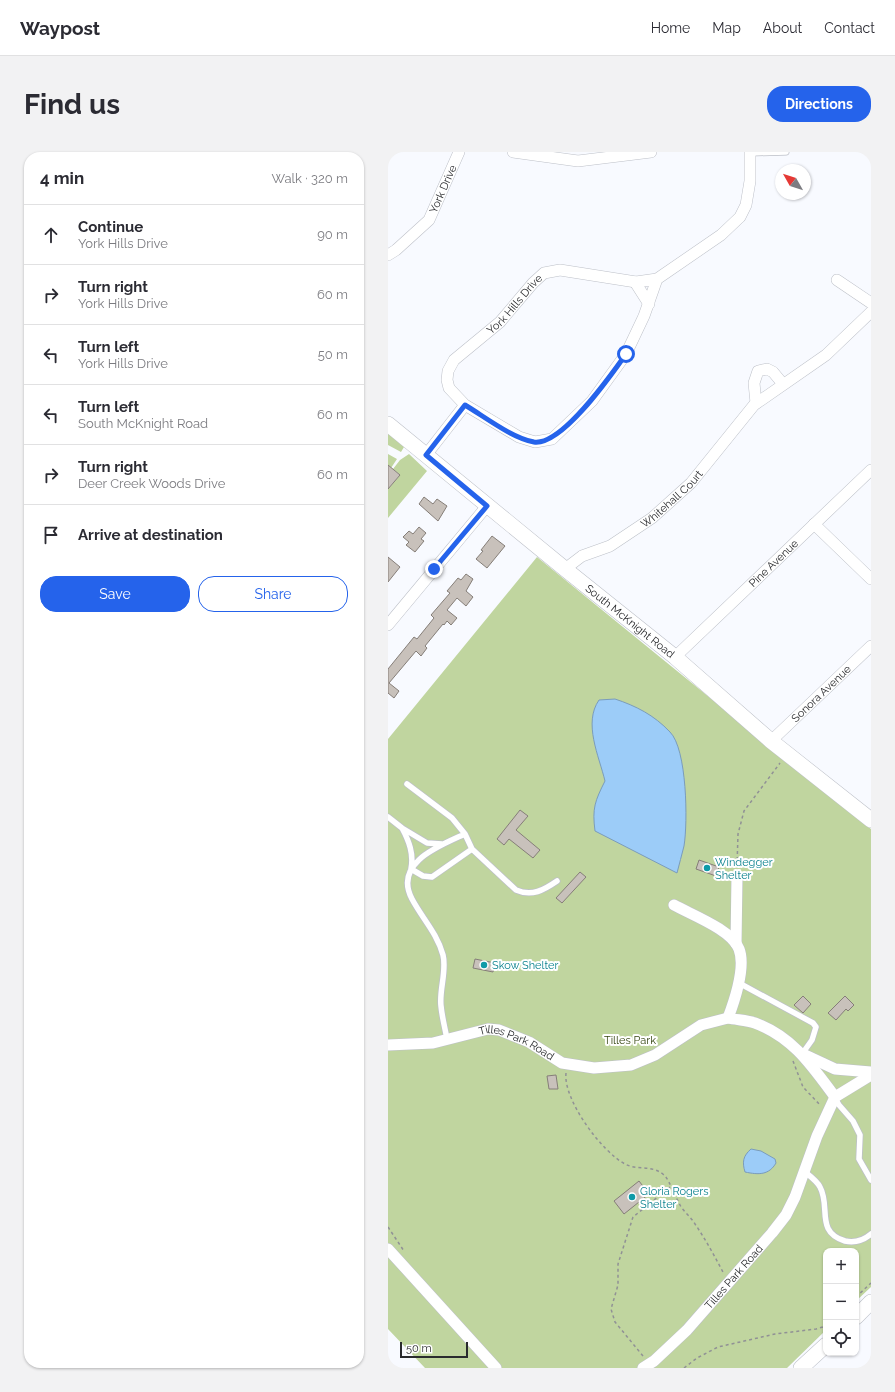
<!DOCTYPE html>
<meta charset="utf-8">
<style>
body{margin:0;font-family:Raleway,sans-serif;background:#f2f2f3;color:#2b2b33}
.controls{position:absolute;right:12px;bottom:12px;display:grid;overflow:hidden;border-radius:8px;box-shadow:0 1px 3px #0004}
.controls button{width:36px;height:36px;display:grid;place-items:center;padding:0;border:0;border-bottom:1px solid #e1e1e2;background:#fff;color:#2b2b33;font:20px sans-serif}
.compass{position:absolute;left:387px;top:12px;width:36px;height:36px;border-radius:50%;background:#fff;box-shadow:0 1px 3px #0004;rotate:309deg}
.scale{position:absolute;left:12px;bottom:10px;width:68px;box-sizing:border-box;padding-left:4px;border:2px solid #2a2b2e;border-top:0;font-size:11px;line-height:14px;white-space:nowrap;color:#2a2b2e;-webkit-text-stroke:3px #fff;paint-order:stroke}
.stop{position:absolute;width:12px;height:12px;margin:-9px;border:3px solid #2563eb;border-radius:50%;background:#fff}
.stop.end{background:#2563eb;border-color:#fff;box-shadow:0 1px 4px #0008}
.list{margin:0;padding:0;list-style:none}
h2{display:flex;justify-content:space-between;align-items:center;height:52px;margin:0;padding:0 16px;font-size:17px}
h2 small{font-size:13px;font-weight:400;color:#7c7c81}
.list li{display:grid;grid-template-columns:26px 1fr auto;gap:12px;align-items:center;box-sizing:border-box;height:60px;padding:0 16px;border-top:1px solid #e1e1e2}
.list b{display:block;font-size:15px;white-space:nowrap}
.list p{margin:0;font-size:13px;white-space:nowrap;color:#7c7c81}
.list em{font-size:13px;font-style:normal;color:#7c7c81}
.actions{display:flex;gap:8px;padding:12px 16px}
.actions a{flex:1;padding:9px 0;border:1px solid #2563eb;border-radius:16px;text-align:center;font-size:14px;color:#2563eb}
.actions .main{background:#2563eb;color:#fff}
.icon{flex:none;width:22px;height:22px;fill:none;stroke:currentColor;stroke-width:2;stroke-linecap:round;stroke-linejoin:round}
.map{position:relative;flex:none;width:483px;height:1216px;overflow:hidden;border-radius:16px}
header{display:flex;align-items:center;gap:24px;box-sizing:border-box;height:56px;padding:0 20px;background:#fff;border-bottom:1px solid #e1e1e2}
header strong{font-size:19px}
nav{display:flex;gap:22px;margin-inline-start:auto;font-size:14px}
.intro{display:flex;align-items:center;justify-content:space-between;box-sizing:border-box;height:96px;padding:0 24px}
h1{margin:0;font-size:28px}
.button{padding:10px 18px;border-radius:16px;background:#2563eb;color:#fff;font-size:14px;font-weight:700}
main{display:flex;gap:24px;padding:0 24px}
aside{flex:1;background:#fff;border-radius:16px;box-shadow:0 1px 3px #0004}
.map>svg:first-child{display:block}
.green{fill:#c0d59f}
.water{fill:#9cccf8;stroke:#7a9cbb}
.building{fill:#c8c1bb;stroke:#857e78}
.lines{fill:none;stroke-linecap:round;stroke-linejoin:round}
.lane-casing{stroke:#bdc0c8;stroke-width:7}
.street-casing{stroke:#bdc0c8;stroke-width:12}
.secondary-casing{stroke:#bdc0c8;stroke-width:16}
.path{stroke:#909195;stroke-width:1.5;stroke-dasharray:3 3;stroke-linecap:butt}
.lane{stroke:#fff;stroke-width:5.5}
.street{stroke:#fff;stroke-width:11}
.secondary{stroke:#fff;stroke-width:15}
.route{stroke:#2563eb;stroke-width:5}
.culture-dot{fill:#0f9aa8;stroke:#fff;stroke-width:1.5}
.labels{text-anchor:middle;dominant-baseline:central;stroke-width:4;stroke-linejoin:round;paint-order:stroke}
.street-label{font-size:11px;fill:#2a2b2e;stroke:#fff}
.culture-label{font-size:11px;fill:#0d838f;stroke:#fff;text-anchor:start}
.park-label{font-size:11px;fill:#354511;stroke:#fff}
</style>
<header>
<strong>Waypost</strong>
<nav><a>Home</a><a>Map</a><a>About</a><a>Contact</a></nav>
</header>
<div class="intro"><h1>Find us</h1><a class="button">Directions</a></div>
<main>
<aside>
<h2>4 min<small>Walk · 320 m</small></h2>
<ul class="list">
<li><svg class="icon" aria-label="ahead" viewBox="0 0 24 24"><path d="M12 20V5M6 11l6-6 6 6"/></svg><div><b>Continue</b><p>York Hills Drive</p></div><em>90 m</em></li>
<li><svg class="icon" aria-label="right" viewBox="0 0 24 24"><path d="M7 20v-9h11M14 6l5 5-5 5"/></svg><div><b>Turn right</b><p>York Hills Drive</p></div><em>60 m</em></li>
<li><svg class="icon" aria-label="left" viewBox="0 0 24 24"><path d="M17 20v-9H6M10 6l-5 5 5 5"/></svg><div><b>Turn left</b><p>York Hills Drive</p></div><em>50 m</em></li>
<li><svg class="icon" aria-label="left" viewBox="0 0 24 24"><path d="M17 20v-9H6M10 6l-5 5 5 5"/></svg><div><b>Turn left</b><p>South McKnight Road</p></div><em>60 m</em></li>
<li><svg class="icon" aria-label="right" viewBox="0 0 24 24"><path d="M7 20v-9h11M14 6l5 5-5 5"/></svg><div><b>Turn right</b><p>Deer Creek Woods Drive</p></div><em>60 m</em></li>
<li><svg class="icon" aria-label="arrive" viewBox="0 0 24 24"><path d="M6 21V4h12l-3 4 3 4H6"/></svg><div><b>Arrive at destination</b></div></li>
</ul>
<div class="actions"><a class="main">Save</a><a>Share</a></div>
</aside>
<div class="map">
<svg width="483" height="1216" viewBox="0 0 483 1216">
<rect width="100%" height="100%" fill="#f8faff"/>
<path class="green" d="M0,281l16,14 -3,5 -13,-7z
M0,302l9,5 -6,9 -3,-3z
M21,302l18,17 -39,47v-29l12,-14 -7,-6 7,-9z
M149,405l334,272v458l-15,14v-50h-30v79l-39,38h-362l-37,-39v-590z"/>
<path class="water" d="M227,547c21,7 39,16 55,33 17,17 18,90 14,114 -2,9 -5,18 -7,27l-82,-42c-3,-23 0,-30 10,-50 -6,-25 -22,-58 -6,-81z
M363,997l10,2 14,8 1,4c-7,12 -17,12 -31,9 -3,-10 -2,-16 6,-23z"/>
<path class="building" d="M0,313l12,10 -12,14z
M36,345l9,7 4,-5 10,7 -9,15 -19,-17z
M31,375l7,6 -5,6 3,2 -9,11 -9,-7 3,-3 -6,-5 6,-6 4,3z
M104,384l13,10 -18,22 -11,-9 7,-8 -2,-1z
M0,405l12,10 -12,15z
M78,422l7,5 -7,12 7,6 -7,9 -9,-8 -10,12 10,8 -6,7 -4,-4 -3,4 -1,-1 -18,22 2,2 -6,8 -5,-5 -27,32 10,8 -5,7 -6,-5v-24l26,-32 3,2 17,-21 -3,-3 19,-22 -3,-2 6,-7 5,-6 3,2z
M132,658l8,6 -12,14 24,20 -7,8 -24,-19 -5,6 -7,-6z
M311,708l20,7 -3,9 -20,-7z
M192,720l6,5 -24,26 -6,-5z
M87,807l20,4 -2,9 -20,-4z
M415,844l8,8 -8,9 -9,-8z
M457,844l9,9 -6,6 -2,-2 -10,11 -8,-7z
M168,923l2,14h-9l-2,-13z
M251,1029l10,13 -25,20 -10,-13z"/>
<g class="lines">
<g class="lane-casing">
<path id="lane" d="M362,1l36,-1
M19,632l45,34 13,16c-26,12 -72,29 -53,65 10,19 25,34 31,56 4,16 -4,35 -2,51 1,11 4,22 6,33
M0,665l14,11 25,15 15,1
M14,676c7,13 12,26 9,41l12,7 9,1 40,-28 -7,-15
M84,697l44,41c16,7 28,0 41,-9
M351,831l74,40 3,4 -4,13 -10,14
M447,946l4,7 14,16 7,14 -1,24 12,21
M417,1020c5,4 12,9 15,15 11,20 -5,45 25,54 10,2 19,-1 26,-7"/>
</g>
<g class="street-casing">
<g id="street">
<path d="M125,0l65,9 73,-9"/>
<path id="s1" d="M0,103l8,-5 33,-30 30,-68"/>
<path id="s2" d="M269,127l-13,37 -18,38 -34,47 -40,38 -17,3 -16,-5 -54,-32 -16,-17 -2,-8 1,-9 6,-11 46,-38 33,-39 11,-10 16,-3 76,12 21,-3 64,-44 19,-18 6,-12 4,-24v-29"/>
<path d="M449,128l34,23"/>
<path d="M247,130l14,22"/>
<path d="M368,251l-2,-20 4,-12 9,-2 6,3 10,12"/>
<path d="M38,303l39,-50"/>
<path d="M426,372l57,55"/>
<path id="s3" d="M177,417l17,-13 28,-10 42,-28 39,-35 63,-78 72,-50 45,-43"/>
<path d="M0,473l99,-119"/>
<path id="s4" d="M287,505l196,-187"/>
<path id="s5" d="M383,589l100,-95"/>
<path d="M286,753c18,10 58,25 65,44 7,18 -5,53 -11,69 9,2 19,2 27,5 38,14 57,43 80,74"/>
<path d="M348,792l1,-68"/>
<path id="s6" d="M0,893l45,-2 55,-14 11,1 30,12 33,21 32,5 37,-3 24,-10 46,-30 27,-7"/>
<path d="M417,903l30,14 36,3"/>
<path d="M0,1097l108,119"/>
<path id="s7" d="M255,1216l11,-7 33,-31 85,-97 14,-18 9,-18 22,-61 18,-39 36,-22"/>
</g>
</g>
<g class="secondary-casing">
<g id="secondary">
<path id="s8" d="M0,272l177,145 110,88 96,84 100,79"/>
<path d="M468,1165l15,-15"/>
<path d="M413,1216l25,-23"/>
</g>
</g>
<path class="path" d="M349,714l1,-32 6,-23 36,-48
M405,909l10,26 18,19
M178,921c-3,27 36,79 59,91 13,7 28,0 40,12 4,4 11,22 15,29 4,7 11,12 15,19 11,16 20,33 29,50
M0,1075l16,24
M468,1145l15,-14
M255,1204l-28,-34 -4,-13 7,-24v-21l15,-47 37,-30
M296,1216l13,-10 21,-11 57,-13 41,-5 10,-3"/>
<use href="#lane" class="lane"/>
<use href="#street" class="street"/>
<use href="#secondary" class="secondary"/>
</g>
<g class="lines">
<path class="route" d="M46,417l53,-63 -61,-51 39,-50c20,12 47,33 69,37 28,4 77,-67 92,-88"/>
</g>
<g class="culture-dot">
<circle cx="319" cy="716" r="4"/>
<circle cx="96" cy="813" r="4"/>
<circle cx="244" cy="1045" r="4"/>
</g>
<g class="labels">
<g class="street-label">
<text stroke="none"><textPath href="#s1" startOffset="88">York Drive</textPath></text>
<text stroke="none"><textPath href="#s2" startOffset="427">York Hills Drive</textPath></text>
<text stroke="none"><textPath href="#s3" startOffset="129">Whitehall Court</textPath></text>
<text stroke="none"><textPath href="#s4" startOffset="136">Pine Avenue</textPath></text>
<text stroke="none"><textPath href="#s8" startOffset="312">South McKnight Road</textPath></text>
<text stroke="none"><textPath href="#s5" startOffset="69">Sonora Avenue</textPath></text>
<text stroke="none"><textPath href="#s6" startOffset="133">Tilles Park Road</textPath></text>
<text stroke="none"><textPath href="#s7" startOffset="129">Tilles Park Road</textPath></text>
</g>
<g class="culture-label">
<text x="327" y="710">Windegger<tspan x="327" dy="13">Shelter</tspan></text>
<text x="104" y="813">Skow Shelter</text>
<text x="252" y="1039">Gloria Rogers<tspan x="252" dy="13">Shelter</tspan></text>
</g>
<g class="park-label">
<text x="242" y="888">Tilles Park</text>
</g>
</g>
</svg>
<div class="controls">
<button>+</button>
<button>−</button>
<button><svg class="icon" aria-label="locate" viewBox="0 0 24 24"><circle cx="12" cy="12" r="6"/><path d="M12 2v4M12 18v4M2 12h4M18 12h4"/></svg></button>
</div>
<svg class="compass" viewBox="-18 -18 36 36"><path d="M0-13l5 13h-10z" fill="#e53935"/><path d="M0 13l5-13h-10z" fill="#7c7c81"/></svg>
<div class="scale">50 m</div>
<div class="stop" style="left:238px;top:202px"></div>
<div class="stop end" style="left:46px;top:417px"></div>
</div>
</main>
